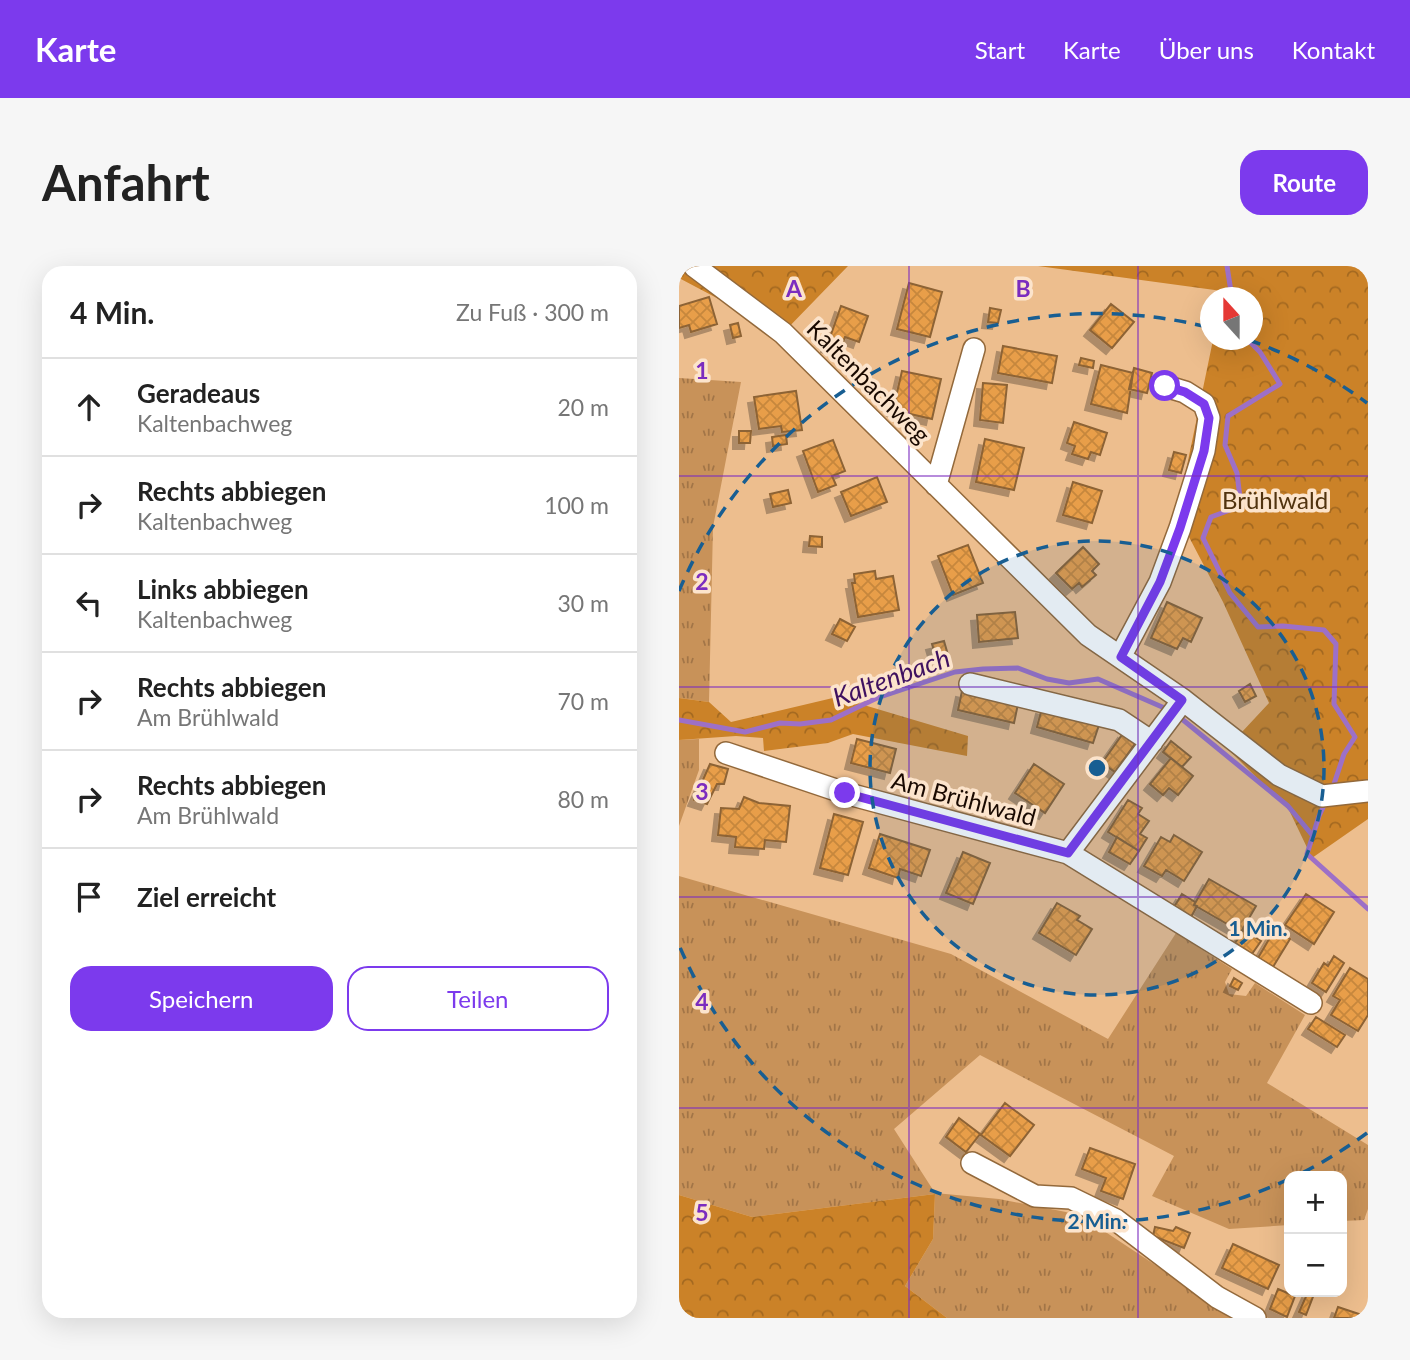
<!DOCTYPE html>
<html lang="de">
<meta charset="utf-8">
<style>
body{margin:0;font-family:Lato,sans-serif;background:#f6f6f6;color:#222}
.controls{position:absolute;right:21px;bottom:21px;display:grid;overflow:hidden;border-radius:14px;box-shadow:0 7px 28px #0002}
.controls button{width:63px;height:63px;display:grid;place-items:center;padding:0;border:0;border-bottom:2px solid #e0e0e0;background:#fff;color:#222;font:35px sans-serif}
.compass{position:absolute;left:521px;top:21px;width:63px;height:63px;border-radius:50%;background:#fff;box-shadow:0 7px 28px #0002;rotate:339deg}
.stop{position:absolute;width:21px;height:21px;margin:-16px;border:5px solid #7c3aed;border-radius:50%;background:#fff}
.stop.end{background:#7c3aed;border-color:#fff;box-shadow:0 2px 7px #0008}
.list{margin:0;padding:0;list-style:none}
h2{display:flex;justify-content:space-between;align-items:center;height:91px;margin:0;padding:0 28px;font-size:30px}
h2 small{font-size:23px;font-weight:400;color:#767676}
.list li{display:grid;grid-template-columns:46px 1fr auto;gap:21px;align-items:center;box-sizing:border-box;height:98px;padding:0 28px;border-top:2px solid #e0e0e0}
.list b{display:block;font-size:26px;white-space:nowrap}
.list p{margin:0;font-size:23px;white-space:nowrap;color:#767676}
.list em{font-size:23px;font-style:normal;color:#767676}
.actions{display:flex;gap:14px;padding:21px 28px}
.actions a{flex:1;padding:16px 0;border:2px solid #7c3aed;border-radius:21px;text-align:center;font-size:24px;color:#7c3aed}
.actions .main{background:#7c3aed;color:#fff}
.icon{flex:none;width:38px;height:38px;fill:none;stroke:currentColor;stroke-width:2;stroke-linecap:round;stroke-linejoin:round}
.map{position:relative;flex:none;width:689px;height:1052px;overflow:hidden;border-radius:21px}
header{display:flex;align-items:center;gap:42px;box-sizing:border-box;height:98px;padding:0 35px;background:#7c3aed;color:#fff}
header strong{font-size:33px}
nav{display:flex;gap:38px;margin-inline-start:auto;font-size:24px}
.intro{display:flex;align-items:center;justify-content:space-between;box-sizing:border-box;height:168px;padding:0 42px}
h1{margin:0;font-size:49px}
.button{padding:18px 32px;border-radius:21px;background:#7c3aed;color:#fff;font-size:24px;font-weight:700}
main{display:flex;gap:42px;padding:0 42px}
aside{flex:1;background:#fff;border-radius:21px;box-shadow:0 7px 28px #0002}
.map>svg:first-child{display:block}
.grass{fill:url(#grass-tufts)}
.forest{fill:url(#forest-crowns)}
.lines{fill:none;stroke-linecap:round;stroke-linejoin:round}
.stream{stroke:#9d70c7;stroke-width:5}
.building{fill:url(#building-cross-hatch);stroke:#8d6335;stroke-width:2;filter:url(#shadow)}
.minor-casing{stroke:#93693b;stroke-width:24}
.minor{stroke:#fff;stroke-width:21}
.route{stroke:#7c3aed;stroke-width:9}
.grid{fill:none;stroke:#7b2cbf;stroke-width:2;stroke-opacity:0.55}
.ring{fill:none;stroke:#185e92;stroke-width:3.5;stroke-dasharray:12 9}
.labels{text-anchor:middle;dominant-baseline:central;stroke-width:7;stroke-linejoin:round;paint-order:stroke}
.street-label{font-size:24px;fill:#190900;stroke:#fce4cc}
.park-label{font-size:24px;fill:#51330f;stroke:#fce4cc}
.water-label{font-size:26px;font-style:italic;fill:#3f1160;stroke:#fce4cc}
.grid-label{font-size:23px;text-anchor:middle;font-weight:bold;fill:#7b2cbf;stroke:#fce4cc;stroke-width:7;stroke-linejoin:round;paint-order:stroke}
.centre{fill:#185e92;stroke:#fce4cc;stroke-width:3.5}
.ring-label{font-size:21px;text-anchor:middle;font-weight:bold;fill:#185e92;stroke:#fce4cc;stroke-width:7;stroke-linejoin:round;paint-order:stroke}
</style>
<header>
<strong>Karte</strong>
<nav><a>Start</a><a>Karte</a><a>Über uns</a><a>Kontakt</a></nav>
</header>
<div class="intro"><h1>Anfahrt</h1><a class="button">Route</a></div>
<main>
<aside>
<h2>4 Min.<small>Zu Fuß · 300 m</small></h2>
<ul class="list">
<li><svg class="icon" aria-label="ahead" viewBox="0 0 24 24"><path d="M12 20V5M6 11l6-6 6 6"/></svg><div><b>Geradeaus</b><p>Kaltenbachweg</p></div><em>20 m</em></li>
<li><svg class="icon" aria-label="right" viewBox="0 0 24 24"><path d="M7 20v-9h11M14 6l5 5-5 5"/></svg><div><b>Rechts abbiegen</b><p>Kaltenbachweg</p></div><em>100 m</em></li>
<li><svg class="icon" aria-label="left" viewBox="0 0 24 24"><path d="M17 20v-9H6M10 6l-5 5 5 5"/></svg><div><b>Links abbiegen</b><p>Kaltenbachweg</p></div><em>30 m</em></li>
<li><svg class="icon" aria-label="right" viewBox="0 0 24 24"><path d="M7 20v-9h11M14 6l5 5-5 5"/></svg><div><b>Rechts abbiegen</b><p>Am Brühlwald</p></div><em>70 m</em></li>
<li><svg class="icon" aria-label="right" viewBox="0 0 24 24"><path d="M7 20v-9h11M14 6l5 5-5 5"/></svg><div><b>Rechts abbiegen</b><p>Am Brühlwald</p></div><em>80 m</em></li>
<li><svg class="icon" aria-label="arrive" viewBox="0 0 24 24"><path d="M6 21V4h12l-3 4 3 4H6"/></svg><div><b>Ziel erreicht</b></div></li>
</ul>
<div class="actions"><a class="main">Speichern</a><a>Teilen</a></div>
</aside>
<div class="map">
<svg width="689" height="1052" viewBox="0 0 689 1052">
<defs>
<pattern id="grass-tufts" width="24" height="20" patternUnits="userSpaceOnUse" patternTransform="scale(1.75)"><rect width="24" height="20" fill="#c89259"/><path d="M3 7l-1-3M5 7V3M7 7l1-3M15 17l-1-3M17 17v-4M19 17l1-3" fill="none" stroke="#a27547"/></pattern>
<pattern id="forest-crowns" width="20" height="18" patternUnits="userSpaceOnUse" patternTransform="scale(1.75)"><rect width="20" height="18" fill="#cb8228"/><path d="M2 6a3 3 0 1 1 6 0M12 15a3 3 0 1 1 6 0" fill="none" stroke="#a46920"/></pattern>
<pattern id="building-cross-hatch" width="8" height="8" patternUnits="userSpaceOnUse" patternTransform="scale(1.75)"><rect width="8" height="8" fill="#e89e49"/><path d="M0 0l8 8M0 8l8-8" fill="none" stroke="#c6873e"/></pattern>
<filter id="shadow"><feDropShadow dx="-6" dy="6" stdDeviation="0" flood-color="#0004"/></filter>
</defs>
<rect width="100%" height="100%" fill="#edbe8e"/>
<path class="grass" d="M0,112l62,4 -28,145 -4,175 -30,-4z
M20,473v31l-20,56v-86z
M0,610l272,78 157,85 68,-106 56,36 -7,13 4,12 17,2 9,-13 50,32 -38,68 101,62v64l-4,11 -22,1v-45h-53v49l-60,4 -77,-33 22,-40 -194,-101 -86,74 41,64 64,6 67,13 32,15 95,63 47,28h-293l-42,-32 28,-47 2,-45 -183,23 -73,-22z"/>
<path class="forest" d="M0,0h169l-65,67 -104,-55z
M359,0h330v553l-56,39 -23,-48 -62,-62 42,-45 -46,-101 -46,-88 36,-174h39v-42l-31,-1 1,-6z
M158,431l131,39 -1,20 -114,-22 -25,9 -64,8 -1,-13 -27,-2 -57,4v-42l30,4 22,20z
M256,928l-2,45 -28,47 42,32h-268v-123l73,22z"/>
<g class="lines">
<path class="stream" d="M548,0l5,32
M569,74l12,12 20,32 -52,32 -3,29 12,28 4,33 -30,11 -8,21 27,55 28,34 25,-1 41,4 12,14 -2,60 21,33 -11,17 -12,36
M498,449l111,91 25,30
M0,454l66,12 35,-9 20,1 31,-4 46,-22 78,-26 28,-3 35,-1 29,11 22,4 29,-4 71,31
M647,535l-7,15 -12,38 61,55"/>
</g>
<path class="building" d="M230,17l33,9 -12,45 -33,-8z
M30,31l8,27 -26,8 -2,-7 -10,3v-22z
M432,38l23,18 -22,26 -22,-18z
M162,40l27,10 -9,26 -14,-5 -5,13 -13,-4z
M311,42l11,2 -3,13 -10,-1z
M59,57l3,13 -8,2 -3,-13z
M324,80l54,10 -5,27 -54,-10z
M402,92l13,3 -1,7 -14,-3z
M422,99l32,8 -6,40 -36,-9z
M455,102l18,5 -5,20 -18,-4z
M223,105l39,8 -9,40 -39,-9z
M304,117l24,2 -4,38 -23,-3z
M117,125l6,39 -20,2 -1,-6 -22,3 -5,-32z
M395,156l33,11 -7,22 -9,-3 -3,7 -16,-5 3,-8 -8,-3z
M60,165h12l-1,12h-11z
M107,169l1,9 -14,2 -1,-9z
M306,173l39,9 -10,42 -38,-8z
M154,174l12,31 -13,5 4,9 -18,7 -15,-41z
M495,186l12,3 -5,18 -12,-3z
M198,211l10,25 -36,14 -10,-24z
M394,216l29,9 -10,32 -29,-8z
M109,224l3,13 -18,4 -3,-13z
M131,270l12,1v10l-13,-1z
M289,279l15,38 -30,12 -15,-39z
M404,281l16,17 -7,7 4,4 -14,12 -3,-4 -7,6 -16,-16z
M196,305l1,8 17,-3 6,34 -41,7 -6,-34h3l-1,-9z
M488,336l35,16 -11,24 -8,-4 -6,11 -26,-11z
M336,346l3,26 -39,4 -2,-27z
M161,353l15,8 -8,14 -15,-7z
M265,375l4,14 -12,3 -4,-14z
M571,418l6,12 -11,6 -6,-11z
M283,425l56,13 -4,19 -56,-13z
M363,442l57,17 -6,18 -56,-16z
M445,466l13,9 -22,31 -13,-9z
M178,473l39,10 -6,24 -39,-10z
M492,475l20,16 -9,10 -19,-15z
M492,492l22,18 -15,19 -9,-7 -6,7 -13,-11z
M31,498l18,5 -4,15h-7l-10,20 -13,-4z
M355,498l30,20 -19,29 -30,-20z
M65,531l15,6 31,3 -4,36 -21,-2 -1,9 -29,-2 1,-10 -18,-2 3,-27 18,1z
M449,534l14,8 -4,6 11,7 -9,13 7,4 -8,13 -31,-19z
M155,548l29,8 -15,53 -28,-7z
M201,568l50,16 -9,26 -21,-7 -2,9 -29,-10z
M495,569l28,17 -18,29 -18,-11 -4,6 -18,-10 17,-29 9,5z
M438,571l22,14 -9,13 -21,-12z
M284,586l27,11 -17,41 -27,-11z
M530,613l47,27 -15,26 -47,-27z
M503,628l13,8 -1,3 3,1 -6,11 -17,-10z
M627,628l28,18 -20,32 -29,-19z
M378,637l23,13 -3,4 15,9 -16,26 -37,-22z
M596,663l15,10 -17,28 -15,-9z
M565,664l17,11 -9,13 -17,-11z
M655,690l10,7 -18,29 -14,-9 12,-20 4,3z
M671,702l18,11v36l-10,16 -27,-16 9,-15 -7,-4z
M555,712l8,5 -4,7 -8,-4z
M637,751l29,18 -8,12 -29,-18z
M326,837l29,22 -24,31 -29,-21z
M280,852l21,16 -14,18 -20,-15z
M411,882l45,16 -12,35 -22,-8 5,-13 -24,-9z
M476,961l18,4 3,-4 14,6 -6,15 -31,-12z
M554,978l46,21 -11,24 -46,-21z
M599,1023l17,7 -8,21 -17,-8z
M629,1026l6,2 -8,21 -7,-3z
M659,1041l30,10v1h-34z"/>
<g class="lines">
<g class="minor-casing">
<path id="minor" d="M15,0l89,67 305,302 95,65 96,75 43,21 46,-5
M257,219l38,-136
M441,391l40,-75 20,-54 24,-77 5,-33 -5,-14 -19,-12 -20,-6
M291,418l149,36 33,22
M47,487l119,40 223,60 243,150
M389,587l115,-153
M293,897l63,33 36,2 45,22 101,77 38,21"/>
</g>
<use href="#minor" class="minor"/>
</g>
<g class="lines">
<path class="route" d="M166,527l223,60 114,-153 -61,-43 39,-75 20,-54 24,-77 5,-33 -5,-14 -19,-12 -20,-6"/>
</g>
<path class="grid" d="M230,0v1052M459,0v1052M0,210h689M0,421h689M0,631h689M0,842h689"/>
<circle cx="418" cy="502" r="227" fill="#185e92" fill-opacity=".12"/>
<g class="ring">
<circle cx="418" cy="502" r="227"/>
<path d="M688 867A454 454 0 0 1 617 910M610 913A454 454 0 0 1 0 679M0 325A454 454 0 0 1 528 61M570 74A454 454 0 0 1 688 137"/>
</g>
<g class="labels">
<g class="street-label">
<text transform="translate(190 115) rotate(45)">Kaltenbachweg</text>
<text transform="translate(285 532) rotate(15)">Am Brühlwald</text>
</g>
<g class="park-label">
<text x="596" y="233">Brühlwald</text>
</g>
<g class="water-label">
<text transform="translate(212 411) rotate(-20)">Kaltenbach</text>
</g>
</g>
<g class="grid-label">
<text x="115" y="31">A</text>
<text x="344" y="31">B</text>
<text x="23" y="113">1</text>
<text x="23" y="324">2</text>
<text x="23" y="534">3</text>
<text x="23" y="744">4</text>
<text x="23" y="955">5</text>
</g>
<circle cx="418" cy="502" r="10" class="centre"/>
<g class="ring-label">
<text x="579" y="670">1 Min.</text>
<text x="418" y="963">2 Min.</text>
</g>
</svg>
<div class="controls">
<button>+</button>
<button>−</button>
</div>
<svg class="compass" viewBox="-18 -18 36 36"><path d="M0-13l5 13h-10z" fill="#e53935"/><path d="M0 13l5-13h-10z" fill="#767676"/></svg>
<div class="stop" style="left:486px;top:120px"></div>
<div class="stop end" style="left:166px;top:527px"></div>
</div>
</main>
